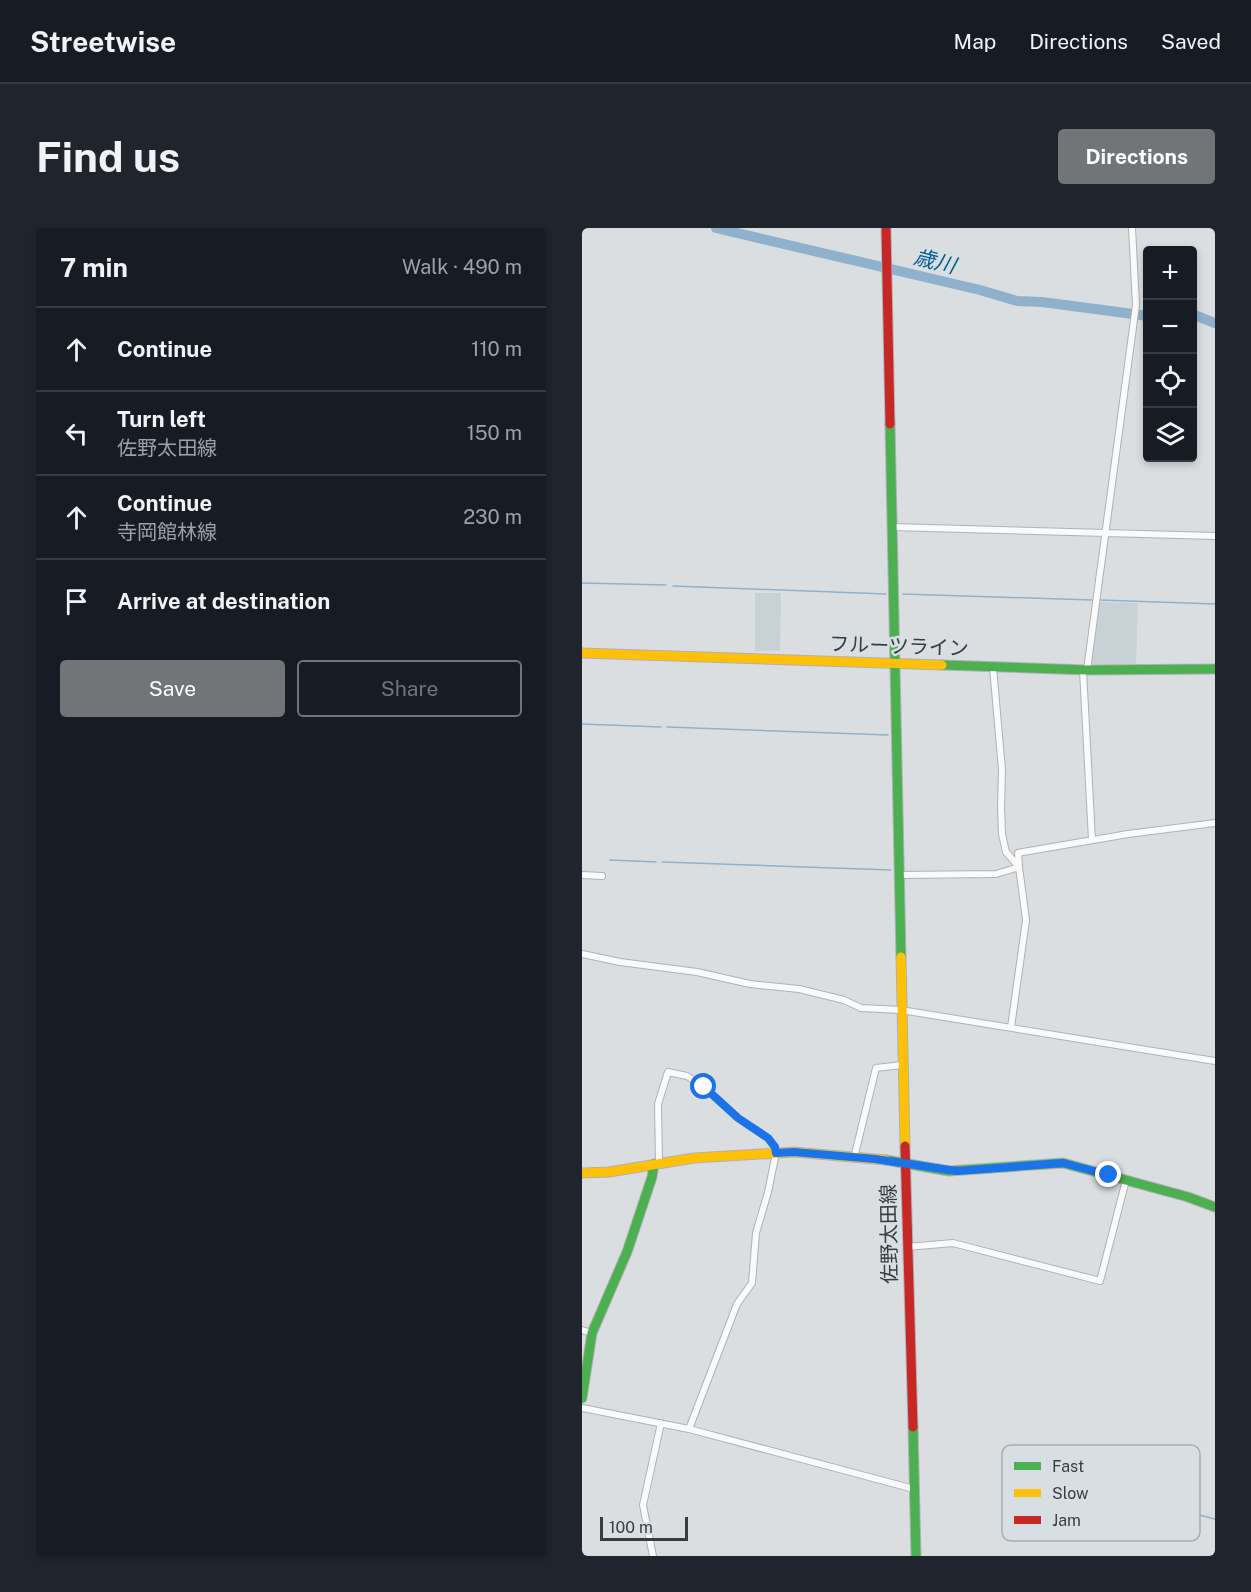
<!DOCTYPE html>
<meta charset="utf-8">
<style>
body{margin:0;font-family:"Public Sans","Noto Sans JP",sans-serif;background:#20242c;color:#f1f3f6}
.controls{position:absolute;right:18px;top:18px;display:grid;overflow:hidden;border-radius:6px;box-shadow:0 3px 9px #0003}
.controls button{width:54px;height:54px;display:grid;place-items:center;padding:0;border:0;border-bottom:2px solid #363941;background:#171b24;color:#f1f3f6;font:30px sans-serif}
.scale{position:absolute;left:18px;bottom:15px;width:88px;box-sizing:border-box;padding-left:6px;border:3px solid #393c3e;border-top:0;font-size:16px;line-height:21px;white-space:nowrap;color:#393c3e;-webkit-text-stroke:4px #d8dfe4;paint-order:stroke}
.stop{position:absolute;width:18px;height:18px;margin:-14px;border:4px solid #1a73e8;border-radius:50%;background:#fff}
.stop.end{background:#1a73e8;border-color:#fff;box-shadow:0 2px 6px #0008}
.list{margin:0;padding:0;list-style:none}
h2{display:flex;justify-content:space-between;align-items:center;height:78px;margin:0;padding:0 24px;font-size:26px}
h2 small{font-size:20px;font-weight:400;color:#9ea1a6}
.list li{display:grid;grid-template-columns:39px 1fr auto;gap:18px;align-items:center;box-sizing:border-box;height:84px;padding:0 24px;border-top:2px solid #363941}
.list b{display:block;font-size:22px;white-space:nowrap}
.list p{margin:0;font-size:20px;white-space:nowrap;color:#9ea1a6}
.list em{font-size:20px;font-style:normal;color:#9ea1a6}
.actions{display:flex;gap:12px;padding:18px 24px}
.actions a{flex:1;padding:14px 0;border:2px solid #727577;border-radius:6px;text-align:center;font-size:21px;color:#727577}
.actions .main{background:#727577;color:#fff}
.icon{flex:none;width:33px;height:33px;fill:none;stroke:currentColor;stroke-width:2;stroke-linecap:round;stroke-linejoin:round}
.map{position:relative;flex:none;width:633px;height:1328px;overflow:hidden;border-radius:6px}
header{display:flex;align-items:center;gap:36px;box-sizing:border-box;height:84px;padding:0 30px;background:#171b24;border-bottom:2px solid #363941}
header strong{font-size:28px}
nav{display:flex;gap:33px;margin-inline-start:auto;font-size:21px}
.intro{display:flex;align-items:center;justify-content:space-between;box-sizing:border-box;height:144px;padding:0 36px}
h1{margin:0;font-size:42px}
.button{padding:15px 27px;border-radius:6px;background:#727577;color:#fff;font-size:21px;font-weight:700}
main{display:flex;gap:36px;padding:0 36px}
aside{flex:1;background:#171b24;border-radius:6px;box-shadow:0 3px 9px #0003}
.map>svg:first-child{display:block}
.built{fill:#c8d1d6}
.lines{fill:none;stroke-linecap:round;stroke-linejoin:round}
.stream{stroke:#8fb1cb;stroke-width:1.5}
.river{stroke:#8fb1cb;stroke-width:10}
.street-casing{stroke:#afb1b3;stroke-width:8}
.fast-casing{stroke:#afb1b3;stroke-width:11}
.slow-casing{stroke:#afb1b3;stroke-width:11}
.jam-casing{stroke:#afb1b3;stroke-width:11}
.street{stroke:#fafafa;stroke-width:6}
.fast{stroke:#4caf50;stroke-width:9}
.slow{stroke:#ffc107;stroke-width:9}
.jam{stroke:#c62828;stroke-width:9}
.route{stroke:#1a73e8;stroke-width:8}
.labels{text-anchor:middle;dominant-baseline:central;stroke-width:5;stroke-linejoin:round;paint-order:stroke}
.street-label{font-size:20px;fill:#393c3e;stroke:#d8dfe4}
.water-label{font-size:21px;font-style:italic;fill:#035c8a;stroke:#d8dfe4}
.key{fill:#d8dfe4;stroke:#a8aeb2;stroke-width:1.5}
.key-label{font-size:16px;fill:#393c3e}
</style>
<header>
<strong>Streetwise</strong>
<nav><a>Map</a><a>Directions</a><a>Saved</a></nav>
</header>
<div class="intro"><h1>Find us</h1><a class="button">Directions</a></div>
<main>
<aside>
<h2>7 min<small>Walk · 490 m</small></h2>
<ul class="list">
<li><svg class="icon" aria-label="ahead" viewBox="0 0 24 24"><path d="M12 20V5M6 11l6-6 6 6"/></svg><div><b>Continue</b></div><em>110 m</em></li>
<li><svg class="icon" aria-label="left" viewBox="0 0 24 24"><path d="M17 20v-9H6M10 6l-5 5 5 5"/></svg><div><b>Turn left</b><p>佐野太田線</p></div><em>150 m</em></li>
<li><svg class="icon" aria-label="ahead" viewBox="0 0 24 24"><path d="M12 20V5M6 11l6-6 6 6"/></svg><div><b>Continue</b><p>寺岡館林線</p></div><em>230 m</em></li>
<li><svg class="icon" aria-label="arrive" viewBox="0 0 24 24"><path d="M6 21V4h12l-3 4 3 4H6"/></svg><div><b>Arrive at destination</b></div></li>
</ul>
<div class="actions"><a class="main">Save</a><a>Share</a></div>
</aside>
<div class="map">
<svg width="633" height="1328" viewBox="0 0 633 1328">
<rect width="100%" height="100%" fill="#dbdee1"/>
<path class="built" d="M173,365h26l-1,58h-25z
M517,374l39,1 -2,61h-46z"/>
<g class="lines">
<path class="stream" d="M0,355l84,2
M91,358l213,8
M321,366l189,6
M518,372l115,4
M0,496l79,3
M85,499l221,8
M28,632l46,2
M80,634l229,8
M469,1249l164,42"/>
<path class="river" d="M134,0l264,62 37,11 25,1 106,14
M610,86l23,9"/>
<g class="street-casing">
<path id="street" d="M310,299l323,9
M411,439l9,103 -1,38 1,26 4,18 13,15 7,53 -15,107
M501,442l9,170
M505,442l49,-365 -4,-77
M0,647l20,1
M316,647l98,-1 23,-7 -1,-14 5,-1 105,-18 87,-11
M0,726l38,8 77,10 53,12 49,5 45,11 17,8 40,2 314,51
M272,930l22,-90 26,-3
M77,935l-1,-59 10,-32 19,4 17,11 34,31 30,20 7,9 1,6 -8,39 -12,41 -4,50 -15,21 -48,125
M325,1019l46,-4 147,38 26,-101
M0,1102l10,3
M0,1180l107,21 225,60
M71,1328l-10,-51 18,-82"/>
</g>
<g class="fast-casing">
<path id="fast" d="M308,196l11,533
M360,437l145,5 128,-1
M304,932l63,11 114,-8 125,34 27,10
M0,1170l10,-65 35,-81 25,-75 2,-13
M331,1199l3,129"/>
</g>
<g class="slow-casing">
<path id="slow" d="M0,425l360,12
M319,729l4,189
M0,945l27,-1 85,-14 100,-6 92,8"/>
</g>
<g class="jam-casing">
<path id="jam" d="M304,0l4,196
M323,918l8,281"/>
</g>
<use href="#street" class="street"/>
<use href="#fast" class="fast"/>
<use href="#slow" class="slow"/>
<use href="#jam" class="jam"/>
</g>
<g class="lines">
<path class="route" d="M122,859l34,31 30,20 7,9 1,6 18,-1 81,7 82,12 106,-8 46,12"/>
</g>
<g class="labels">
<g class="street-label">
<text transform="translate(317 418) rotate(2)">フルーツライン</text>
<text transform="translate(307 1006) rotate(-91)">佐野太田線</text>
</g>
<g class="water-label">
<text transform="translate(353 33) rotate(14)">歳川</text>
</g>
</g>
<rect x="420" y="1217" width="198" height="96" rx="9" class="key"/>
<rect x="432" y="1234" width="27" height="8" fill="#4caf50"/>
<rect x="432" y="1261" width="27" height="8" fill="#ffc107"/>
<rect x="432" y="1288" width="27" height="8" fill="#c62828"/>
<g class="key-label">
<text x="470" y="1244">Fast</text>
<text x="470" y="1271">Slow</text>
<text x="470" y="1298">Jam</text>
</g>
</svg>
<div class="controls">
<button>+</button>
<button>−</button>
<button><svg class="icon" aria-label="locate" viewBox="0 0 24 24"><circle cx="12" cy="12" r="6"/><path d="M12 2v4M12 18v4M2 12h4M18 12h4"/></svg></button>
<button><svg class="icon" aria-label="layers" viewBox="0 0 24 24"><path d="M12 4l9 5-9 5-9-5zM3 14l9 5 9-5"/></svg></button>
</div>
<div class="scale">100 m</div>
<div class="stop" style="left:122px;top:859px"></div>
<div class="stop end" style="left:527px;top:947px"></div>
</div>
</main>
